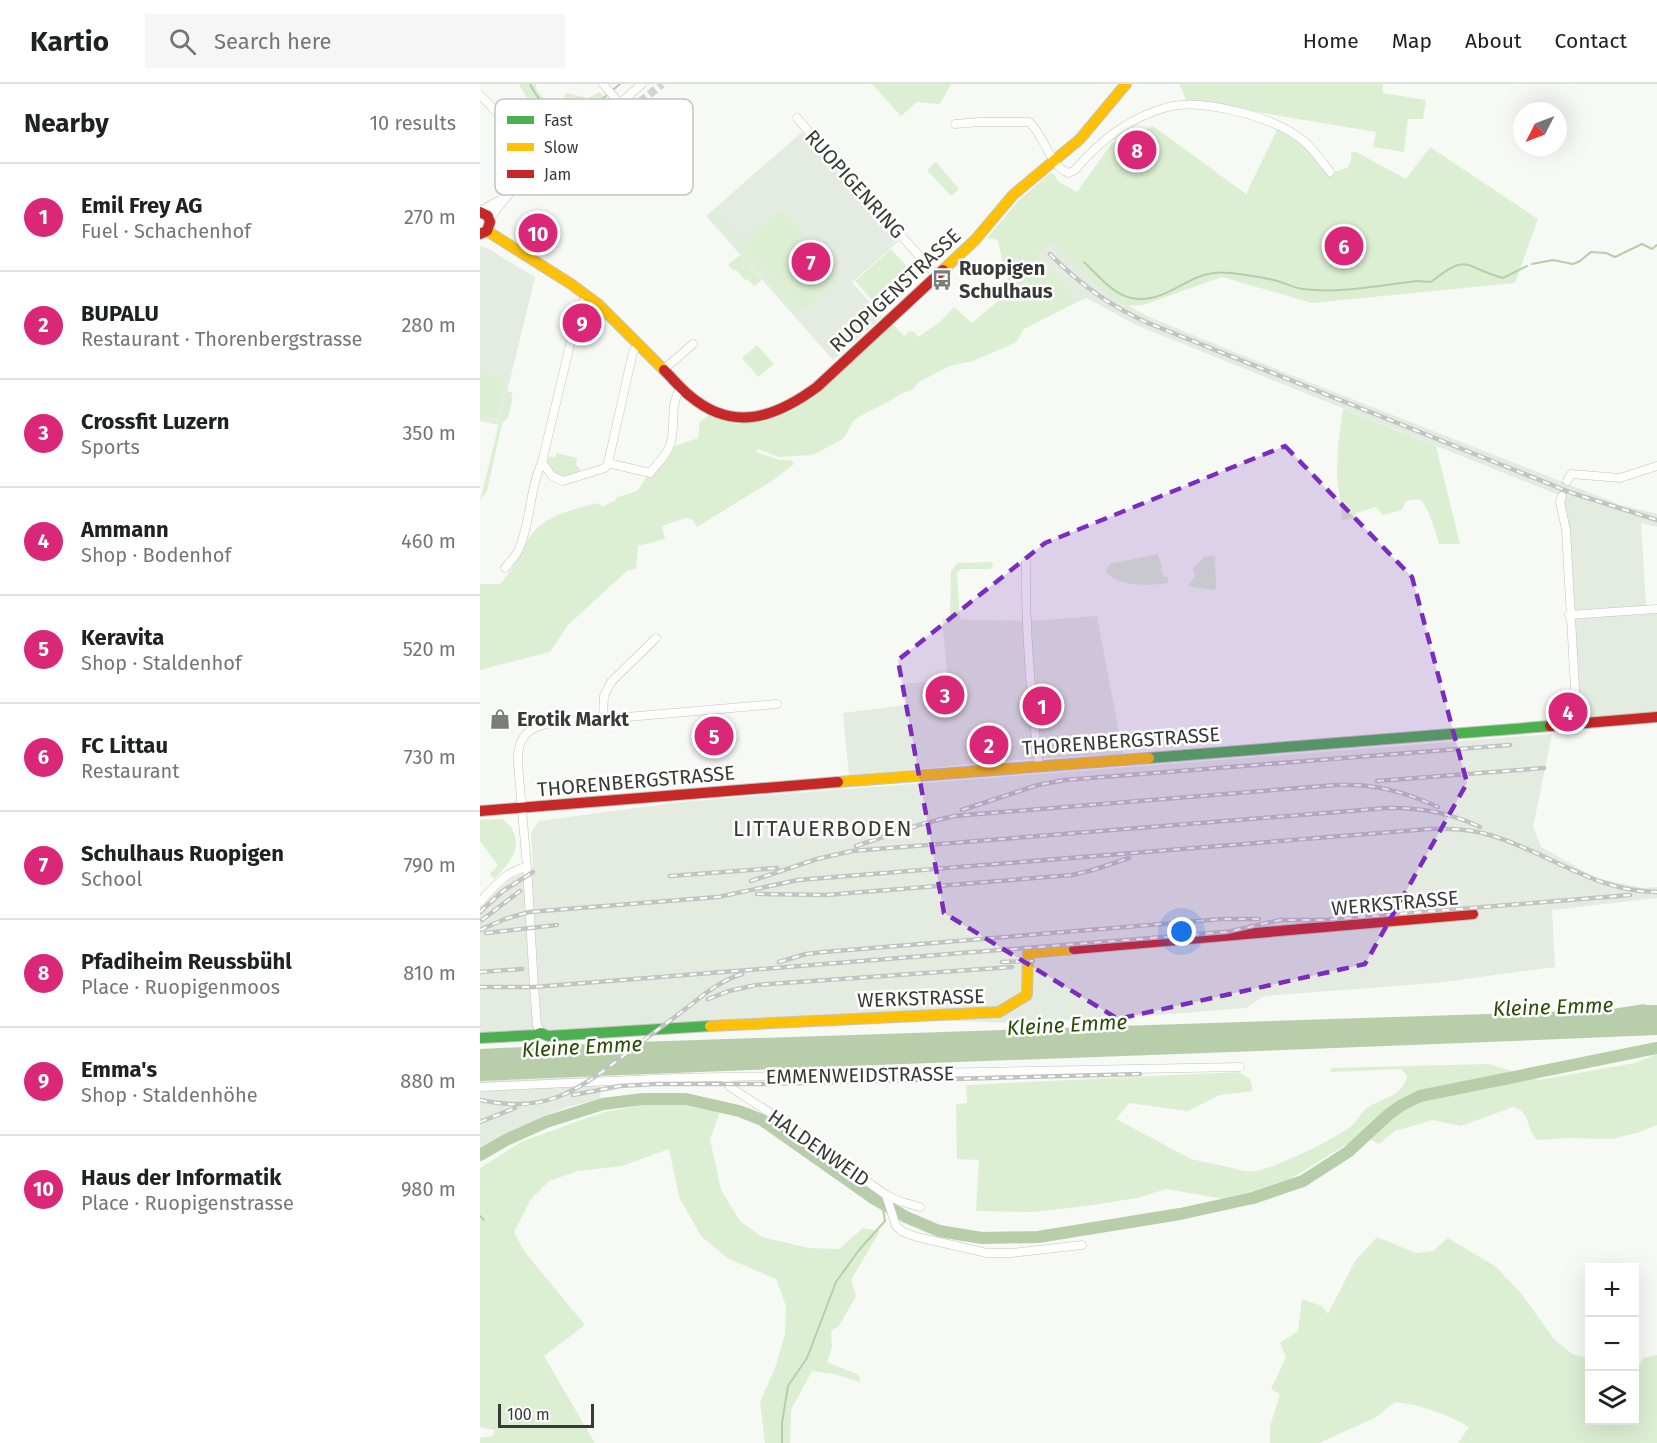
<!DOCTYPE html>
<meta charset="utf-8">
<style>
body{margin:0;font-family:"Fira Sans",sans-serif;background:#f6f6f6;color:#202124}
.controls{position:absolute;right:18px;bottom:18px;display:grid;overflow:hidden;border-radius:0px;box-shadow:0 6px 24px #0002}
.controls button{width:54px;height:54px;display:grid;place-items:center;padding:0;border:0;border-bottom:2px solid #e0e0e0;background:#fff;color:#202124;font:30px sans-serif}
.compass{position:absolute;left:1033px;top:18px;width:54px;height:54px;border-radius:50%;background:#fff;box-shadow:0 6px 24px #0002;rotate:228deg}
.scale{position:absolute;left:18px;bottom:15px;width:96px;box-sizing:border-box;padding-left:6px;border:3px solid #383a37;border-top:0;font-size:16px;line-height:21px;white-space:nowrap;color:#383a37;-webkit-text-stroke:4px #fff;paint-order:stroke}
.you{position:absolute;left:702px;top:848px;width:21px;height:21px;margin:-15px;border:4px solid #fff;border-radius:50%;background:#1a73e8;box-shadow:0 0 0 9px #1a73e833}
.badge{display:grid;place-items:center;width:39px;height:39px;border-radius:50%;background:#db2777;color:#fff;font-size:20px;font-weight:700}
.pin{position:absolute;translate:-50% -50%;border:3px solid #fff;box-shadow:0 2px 6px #0006}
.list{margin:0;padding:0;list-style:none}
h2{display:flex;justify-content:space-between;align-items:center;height:78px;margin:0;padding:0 24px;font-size:26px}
h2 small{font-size:20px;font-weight:400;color:#757577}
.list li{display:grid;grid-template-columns:39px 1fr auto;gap:18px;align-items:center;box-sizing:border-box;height:108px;padding:0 24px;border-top:2px solid #e0e0e0}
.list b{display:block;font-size:22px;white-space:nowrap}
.list p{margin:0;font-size:20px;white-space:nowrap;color:#757577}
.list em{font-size:20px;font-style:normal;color:#757577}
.icon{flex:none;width:33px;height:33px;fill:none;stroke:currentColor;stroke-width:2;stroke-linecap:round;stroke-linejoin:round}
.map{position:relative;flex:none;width:1177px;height:1359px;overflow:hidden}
header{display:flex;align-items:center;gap:36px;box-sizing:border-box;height:84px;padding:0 30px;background:#fff;border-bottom:2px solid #e0e0e0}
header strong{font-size:28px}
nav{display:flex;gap:33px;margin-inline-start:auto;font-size:21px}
.search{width:420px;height:54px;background:#f6f6f6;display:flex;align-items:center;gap:15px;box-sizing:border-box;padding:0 21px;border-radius:0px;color:#757577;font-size:22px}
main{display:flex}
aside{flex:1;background:#fff}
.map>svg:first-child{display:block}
.built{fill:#e4ebe1}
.green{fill:#ddefd3}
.water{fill:#b8ceab}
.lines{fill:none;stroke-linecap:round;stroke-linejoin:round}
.stream{stroke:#b8ceab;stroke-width:2}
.river{stroke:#b8ceab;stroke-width:12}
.street-tunnel{stroke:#d0d3ce;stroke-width:8;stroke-dasharray:8 4;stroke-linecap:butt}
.street-casing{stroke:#c1c4c0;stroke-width:9}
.fast-casing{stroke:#c1c4c0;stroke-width:12}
.slow-casing{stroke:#c1c4c0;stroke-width:12}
.jam-casing{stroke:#c1c4c0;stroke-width:12}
.street{stroke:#fefefd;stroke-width:8}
.fast{stroke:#4caf50;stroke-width:10}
.slow{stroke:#ffc107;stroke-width:10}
.jam{stroke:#c62828;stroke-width:10}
.rail-casing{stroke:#c2c3c2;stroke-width:4.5}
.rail{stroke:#fff;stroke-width:2;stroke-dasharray:7;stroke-linecap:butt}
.marked{fill:#7b2cbf;fill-opacity:0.2;stroke:#7b2cbf;stroke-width:4.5;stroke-dasharray:12 8;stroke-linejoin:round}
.labels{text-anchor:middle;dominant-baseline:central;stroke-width:5;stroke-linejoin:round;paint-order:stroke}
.street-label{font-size:20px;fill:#383a37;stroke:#fff}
.poi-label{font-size:20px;font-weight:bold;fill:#383a37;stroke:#fff;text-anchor:start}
.water-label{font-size:21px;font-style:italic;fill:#2a4d07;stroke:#fff}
.quarter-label{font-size:22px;letter-spacing:1.5px;fill:#383a37;stroke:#fff}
.key{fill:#fff;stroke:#c3c4c3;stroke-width:1.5}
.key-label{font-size:16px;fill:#383a37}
</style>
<header>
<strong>Kartio</strong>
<div class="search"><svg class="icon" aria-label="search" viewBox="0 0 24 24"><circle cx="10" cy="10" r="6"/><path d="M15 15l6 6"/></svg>Search here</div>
<nav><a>Home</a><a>Map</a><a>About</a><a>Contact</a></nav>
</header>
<main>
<aside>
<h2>Nearby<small>10 results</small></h2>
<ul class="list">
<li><span class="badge">1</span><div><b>Emil Frey AG</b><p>Fuel · Schachenhof</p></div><em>270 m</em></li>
<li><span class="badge">2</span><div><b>BUPALU</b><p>Restaurant · Thorenbergstrasse</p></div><em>280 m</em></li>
<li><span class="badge">3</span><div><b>Crossfit Luzern</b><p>Sports</p></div><em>350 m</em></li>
<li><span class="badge">4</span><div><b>Ammann</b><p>Shop · Bodenhof</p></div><em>460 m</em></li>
<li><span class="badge">5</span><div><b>Keravita</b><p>Shop · Staldenhof</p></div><em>520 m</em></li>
<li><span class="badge">6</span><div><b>FC Littau</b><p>Restaurant</p></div><em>730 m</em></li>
<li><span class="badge">7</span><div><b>Schulhaus Ruopigen</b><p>School</p></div><em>790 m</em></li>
<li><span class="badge">8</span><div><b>Pfadiheim Reussbühl</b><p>Place · Ruopigenmoos</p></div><em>810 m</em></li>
<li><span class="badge">9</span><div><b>Emma's</b><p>Shop · Staldenhöhe</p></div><em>880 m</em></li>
<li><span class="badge">10</span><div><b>Haus der Informatik</b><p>Place · Ruopigenstrasse</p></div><em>980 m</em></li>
</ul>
</aside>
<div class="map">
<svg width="1177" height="1359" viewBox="0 0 1177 1359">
<rect width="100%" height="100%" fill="#f6f9f4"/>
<path class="built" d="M322,48l97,109 -47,41 30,35 -49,43 -127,-144z
M572,159l52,50 45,24 137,56 335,132 36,9v13l-16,-4 5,82 11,1v111l-80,7 -16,-228 -425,-171 -49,-27 -10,4 -41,-48z
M0,163l7,1 48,29 -36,148 -19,-4z
M617,532l26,138 -111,6 -163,16 -6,-63 62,-8 -2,-21 45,-4 -6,-61 87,2z
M1072,650l-19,93 8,20 55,31 47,10 14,-1v11l-105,12 3,57 -120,16 -171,13 -18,12 -128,10 -106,5 -81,-3 -268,10 -183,14v-138l28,-25 25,-13 -2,-35 8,-12 142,-19z
M121,992l-1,23 -33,8 -27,11 -60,31v-68z"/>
<path class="green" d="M39,0h17v5l11,13 16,-1 3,-8 22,5 12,-6 7,9 -44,39 -3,-17 -11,-7 -10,-11 -6,4z
M392,0h79l-11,20 -23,-2 -16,14z
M699,0h204v9l43,7 -3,19h-15l-4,33 -31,-5 3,-15 -190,-32z
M673,42l93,68 32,-66 22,13 28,33 19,-6 4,-8v-7l5,-1 50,27 24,-32 108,72 -23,64 -203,20 -90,-26 -79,28 -17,1 -22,-13 -52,-50 -15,12 40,47 -53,27 -7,12 -7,4 -37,16 -23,5 -31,16 -7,8 -10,3 -9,6 -31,16 -8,5 -10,18 -25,14 -8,3 -32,2 -21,-8 -2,3 23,8h12l3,4 -19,15 -78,48 -5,-8 -7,-1 -23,8 3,13 -27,7 -2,23 -9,2 -59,54 -18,27 -70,18v-86h20c12,-13 19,-29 28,-44 14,-25 44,-30 70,-37l4,4 14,-7 -1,-2 22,-7 11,-16 24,-28 26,-9 2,-18 1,1 8,-6 26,9 28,-2 27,-10 23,-16 80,-72 11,12 6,-5 5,1 3,5 23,-16 13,-14 18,16 39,-33 -9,-30 -4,-20 -11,-2 31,-37 34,-29 7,10 18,10 35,-49z
M456,78l23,27 -8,7 -24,-26z
M300,126l60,67 -37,33 -59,-67z
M234,127l85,96 -4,4 -85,-96z
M411,165l27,30 -35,33 -28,-31z
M260,171l22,25 -8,6 -6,-7 -3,1 -9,-10 -2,1 -6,-6z
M277,261l17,19 -16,13 -16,-19z
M0,289l25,6 -9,40 -16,-3z
M27,307l5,1 -1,6h2l-5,19 -6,6 -15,68 -7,10z
M863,325l93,37 24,98h-21c-2,-8 -12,-41 -19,-44 -3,-1 -11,0 -14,1l-4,9 -19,5 -7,-8 -20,6 -2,5 -12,2 -5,-45 1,-29z
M76,369l21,5 -1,7 4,3 -2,6c-15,7 -26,4 -31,-13l3,-5 6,2z
M678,470l4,14 -2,1 4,8 3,-1 2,6 -2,1c-18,3 -50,4 -62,-12l5,-7z
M732,471l3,2 1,31 -4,2 -24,-4 7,-10 -2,-7 11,-12z
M477,479l34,-1 3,3 -4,4h-29l-4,4 3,47 -10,-1 1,-48z
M23,735c2,4 7,6 9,10 11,22 -4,35 -18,50l-4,-5 8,-9 -18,-24v-21z
M1177,970v71l-17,7 -28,7 -44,-1 -30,2c-13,-9 -6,-28 -25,-33l-52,19 -28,-6 -38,11 -16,13 -17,-9 -77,47 -55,18 -64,-11 -29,9 -51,8 -53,6 -57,-1 3,-51 -22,-1 -1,-51v-4l11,-1 -1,-18 273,-13 11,7 3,12 -33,4 -32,16 -59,-8 -13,16 75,40 42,9c7,3 15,4 22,3 19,-2 82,-33 96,-45 6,-5 9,-12 15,-17 15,-12 35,-10 41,-33l-6,-7 -70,3v-4l158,-4 50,16 96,-17z
M185,1017l55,11 -10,27 11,51 19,31 22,16 47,11 30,1 24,-21 17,3 -29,49 5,16 -17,30 -8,5 1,16 -5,15 32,13 1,7 -26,-8 -22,-3 -21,39 -1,33h-25l-5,-41 15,-34 10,-34 1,-28 -10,-27 -49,-21 -26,-22 -22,-39 -10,-48 -47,17 -44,5 -29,10 -18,18 -17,33 10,19 61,74 -41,31 51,87h-115v-5l12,-2 3,-6 -15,-3v-259l43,-27 81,-29z
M897,1153l39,16 17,-2 15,-13 47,28 25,26 34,47 18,15 17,5 1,61h44l1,-45 8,-17 14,-3v88h-199l11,-16c-21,-12 -49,-23 -74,-25l-20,16 -56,25h-49v-17l10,-32 -9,-5 15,-32 -6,-14 18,-12 4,-32 20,7 6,8 27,-53z"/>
<path class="water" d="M1164,920l1,1h12v30c-392,17 -785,29 -1177,46v-32l128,-6 998,-33z"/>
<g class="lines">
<path class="stream" d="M50,0c11,22 31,42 57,27
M134,5l6,-5
M111,24l16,-13
M604,178c16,15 32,37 56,37 26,1 48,-23 73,-26 14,-2 49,4 64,8 8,2 17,7 26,8 33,5 80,-4 114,-8l14,1c38,-31 33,-14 72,-4l24,-12
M1052,180l21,-4 20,4 7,-3 11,-9 15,1 9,4 27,-13 10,5 5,-4
M0,1132l4,4
M302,1359v-20l6,-37 19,-28 29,-76 23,-32 26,-29 -3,-18"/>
<path class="river" d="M0,1071l26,-15 40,-18 57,-18 40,-5h43l53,12 23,9 111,78 33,19 33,14 43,7 56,-1 142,-23 73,-16 50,-17 45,-29 41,-38 13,-9 18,-9 237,-48"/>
<path class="street-tunnel" d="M160,18l22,-18
M1082,412l5,-15"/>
<g class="street-casing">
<path id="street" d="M123,0l17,20
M0,11c13,14 51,46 36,66 -3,5 -9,9 -14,13
M317,34l140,158
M475,40l24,-2h50c15,12 22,47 40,51l6,-3c25,-30 55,-53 93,-63 34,-9 104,10 132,31 12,9 21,22 30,34
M91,60l20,-5 27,-24 22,-13
M0,127l20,-11
M9,135l18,-23 73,-62 14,-8 48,-42
M183,286l30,-26
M62,378l10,14 11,5 42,-13 3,-5 25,-111 5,-7
M128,379l42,10c6,-8 17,-18 20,-28 7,-19 -2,-38 11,-57
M1087,397l4,-7 49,4 37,-12
M1082,412l-2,6 6,28 11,194
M546,478c-1,68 5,136 13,204
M25,484c5,-6 11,-12 14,-19 12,-27 10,-59 23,-87l36,-151 9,-16
M1089,531l88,-6
M123,634l1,-22 7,-14 45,-44
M0,818c14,-15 26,-31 47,-35
M61,949l-4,-8 -3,-38 -7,-120 -9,-103c-1,-21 5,-35 28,-40l231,-20
M245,994l5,9 51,33 105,75 16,7 18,5
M0,1003l196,-9 564,-11
M406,1111l10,31 7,6 14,5 70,16h25l70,-8"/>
</g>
<g class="fast-casing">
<path id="fast" d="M669,674l401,-32
M0,954l56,-3 5,-2 7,3 162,-10"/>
</g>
<g class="slow-casing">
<path id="slow" d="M7,147l84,53 27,20 66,66
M463,186l32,-30 38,-45 67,-56 46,-55
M358,698l311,-24
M230,942l289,-14 28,-17 1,-42 46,-4"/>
</g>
<g class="jam-casing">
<path id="jam" d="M0,128l8,4 2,6 -3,9 -7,3
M184,286c9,9 17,19 26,26 44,37 86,21 127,-9l126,-117
M1070,642l107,-9
M0,727l358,-29
M594,865l399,-35"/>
</g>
<use href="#street" class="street"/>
<use href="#fast" class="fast"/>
<use href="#slow" class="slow"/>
<use href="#jam" class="jam"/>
<g class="rail-casing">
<path id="rail" d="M570,170c29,30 60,52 98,69l424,170 85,27
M897,697l167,-13
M482,726l76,-25 27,-5 445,-35
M376,762l66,-22 32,-8 382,-31c37,-2 69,7 102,22
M190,792l107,-8
M271,797l66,-22 35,-8 535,-43c33,-1 64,5 93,19
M277,810l69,1 246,-20 21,-5 36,-12
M0,828l23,-21 30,-19
M2,836l38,-29
M0,846l25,-11 24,-7 189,-15 80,-17 631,-51c22,-1 43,0 64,7 56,17 103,56 164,56
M6,849l71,-8
M299,878l27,-8 18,-2 398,-33h37
M522,878l31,-1
M0,888l42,-3
M0,903h54l693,-55 53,-12h45l305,-25
M228,915l21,-8 27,-6 256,-18
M93,1011l47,-9 36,-2h110l374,-10
M0,1016c65,14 96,-8 146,-46 20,-16 41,-31 62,-47 16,-13 34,-27 54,-33
M0,1038l35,-14"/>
</g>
<use href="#rail" class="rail"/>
</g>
<path class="marked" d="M805,362l127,131 55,206 -102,181 -247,55 -174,-106 -46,-253 147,-117z"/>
<defs>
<g id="bus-bare" transform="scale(1.62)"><path d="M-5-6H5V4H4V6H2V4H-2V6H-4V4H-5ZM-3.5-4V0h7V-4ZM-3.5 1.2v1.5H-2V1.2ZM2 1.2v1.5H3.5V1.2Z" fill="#7a7d79" stroke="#fff" stroke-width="2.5" paint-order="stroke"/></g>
<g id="shop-bare" transform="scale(1.62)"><path d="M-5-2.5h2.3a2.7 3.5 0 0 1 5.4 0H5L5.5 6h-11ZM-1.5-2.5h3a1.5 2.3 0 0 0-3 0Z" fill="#7a7d79" stroke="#fff" stroke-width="2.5" paint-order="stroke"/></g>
</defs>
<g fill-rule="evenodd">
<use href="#bus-bare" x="462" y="196"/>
<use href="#shop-bare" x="20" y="635"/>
</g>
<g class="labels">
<g class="street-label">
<text transform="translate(375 100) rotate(48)">RUOPIGENRING</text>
<text transform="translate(415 206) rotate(-43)">RUOPIGENSTRASSE</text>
<text transform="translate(641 657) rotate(-4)">THORENBERGSTRASSE</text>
<text transform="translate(156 697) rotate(-5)">THORENBERGSTRASSE</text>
<text transform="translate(915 819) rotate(-5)">WERKSTRASSE</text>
<text transform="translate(441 914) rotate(-2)">WERKSTRASSE</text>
<text transform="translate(380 991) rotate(-1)">EMMENWEIDSTRASSE</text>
<text transform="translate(339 1064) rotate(35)">HALDENWEID</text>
</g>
<g class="poi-label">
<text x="479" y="184">Ruopigen<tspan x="479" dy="23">Schulhaus</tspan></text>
<text x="37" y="635">Erotik Markt</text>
</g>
<g class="water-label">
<text transform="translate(1073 923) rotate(-2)">Kleine Emme</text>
<text transform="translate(587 941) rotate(-3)">Kleine Emme</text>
<text transform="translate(102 963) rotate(-3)">Kleine Emme</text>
</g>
<g class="quarter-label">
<text x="343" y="744">LITTAUERBODEN</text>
</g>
</g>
<rect x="15" y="15" width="198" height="96" rx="9" class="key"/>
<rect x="27" y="32" width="27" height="8" fill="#4caf50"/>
<rect x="27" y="59" width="27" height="8" fill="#ffc107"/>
<rect x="27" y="86" width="27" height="8" fill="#c62828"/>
<g class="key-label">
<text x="64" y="42">Fast</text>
<text x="64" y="69">Slow</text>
<text x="64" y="96">Jam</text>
</g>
</svg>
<div class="controls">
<button>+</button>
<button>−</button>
<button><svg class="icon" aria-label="layers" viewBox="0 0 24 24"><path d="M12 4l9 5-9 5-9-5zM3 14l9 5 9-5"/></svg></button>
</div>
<svg class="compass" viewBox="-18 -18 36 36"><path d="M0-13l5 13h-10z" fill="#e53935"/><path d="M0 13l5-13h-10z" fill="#757577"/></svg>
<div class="scale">100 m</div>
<div class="you"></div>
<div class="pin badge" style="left:562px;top:622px">1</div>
<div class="pin badge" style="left:509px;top:661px">2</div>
<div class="pin badge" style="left:465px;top:611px">3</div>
<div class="pin badge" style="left:1088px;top:628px">4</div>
<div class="pin badge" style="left:234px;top:652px">5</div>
<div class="pin badge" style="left:864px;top:162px">6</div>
<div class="pin badge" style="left:331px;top:178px">7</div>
<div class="pin badge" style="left:657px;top:66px">8</div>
<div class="pin badge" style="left:102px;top:239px">9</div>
<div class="pin badge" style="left:58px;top:149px">10</div>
</div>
</main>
